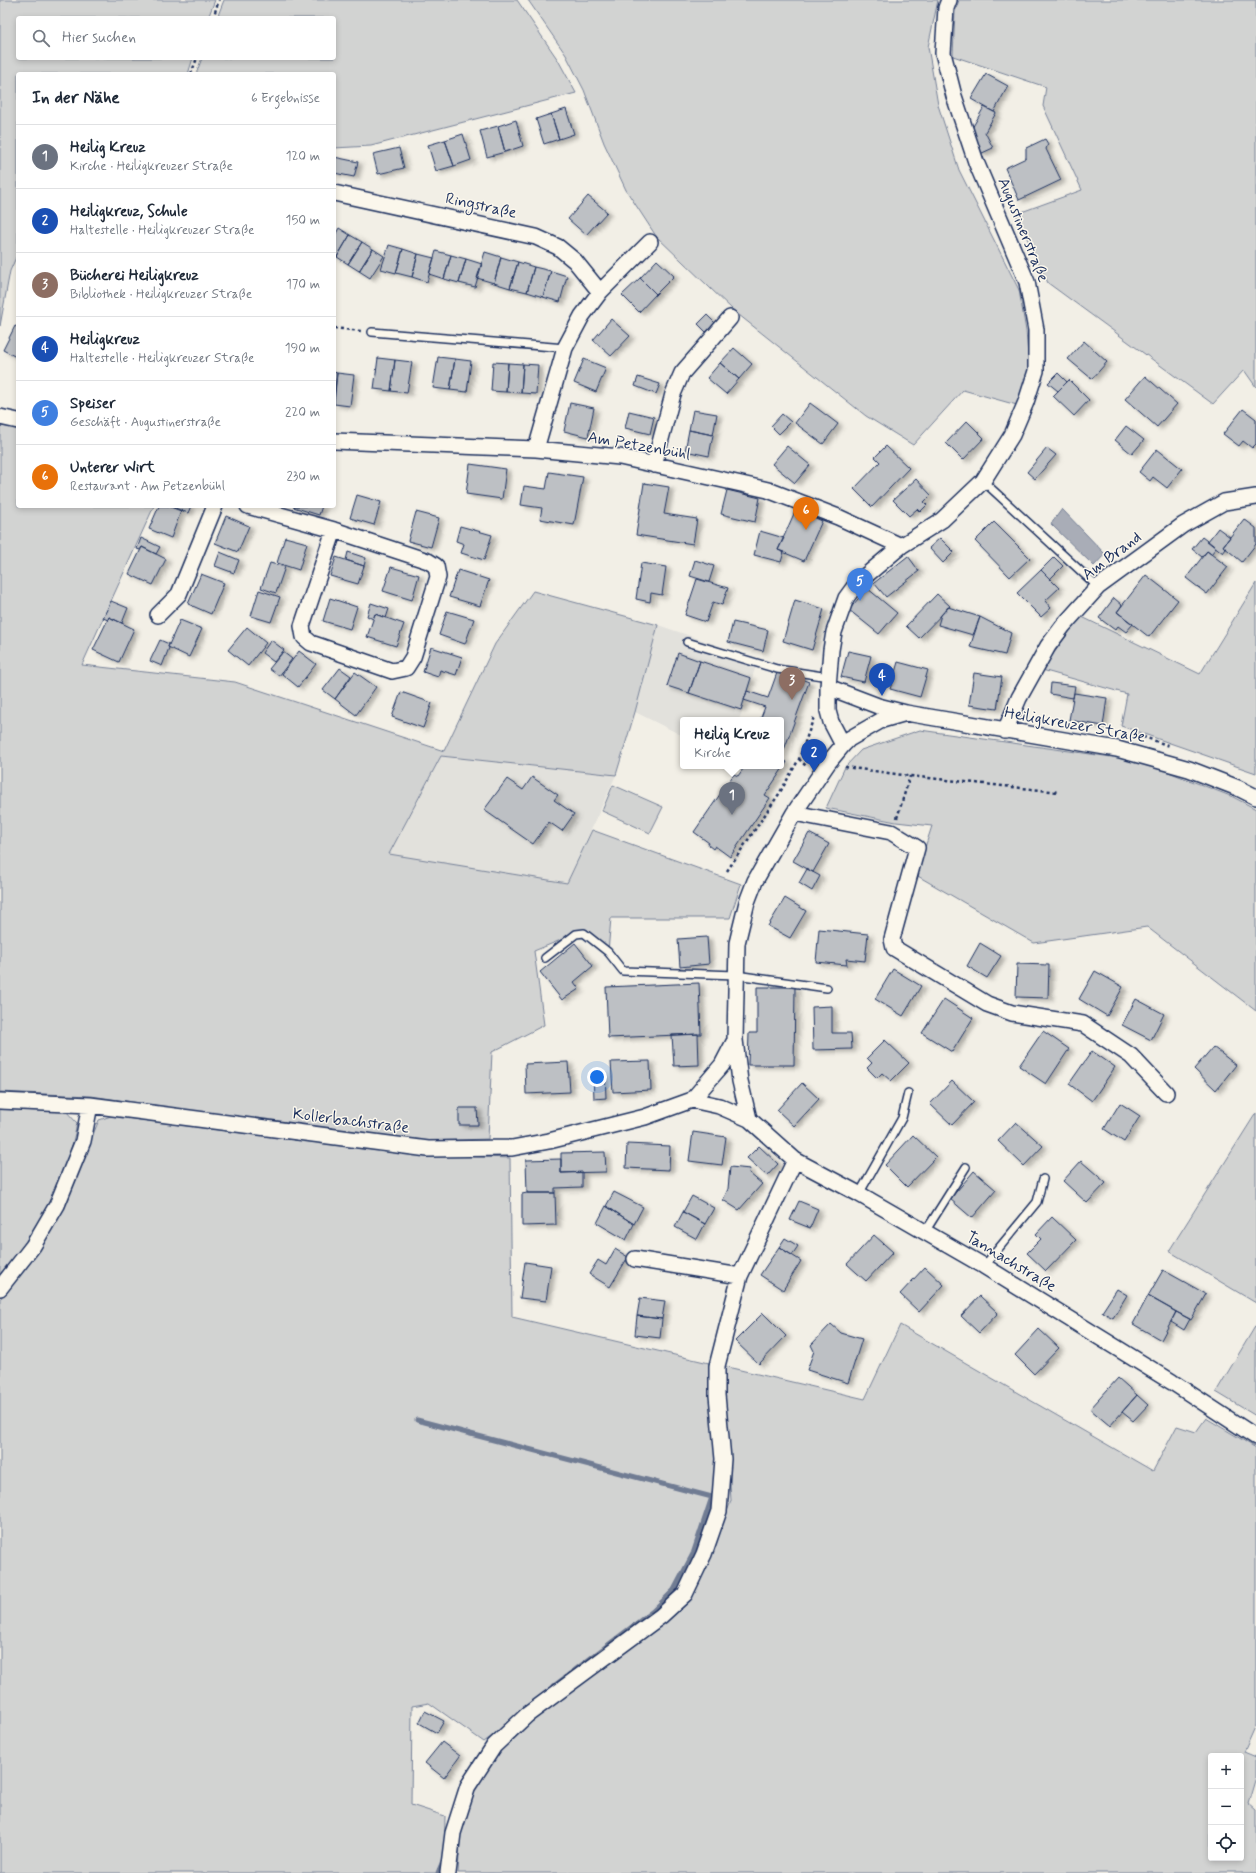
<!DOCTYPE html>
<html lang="de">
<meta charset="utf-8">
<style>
body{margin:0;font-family:Mynerve,sans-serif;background:#f6f6f7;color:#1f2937}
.controls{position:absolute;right:12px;bottom:12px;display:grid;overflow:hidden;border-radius:4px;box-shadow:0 2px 6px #0003}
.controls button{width:36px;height:36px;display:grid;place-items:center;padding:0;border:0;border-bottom:1px solid #e0e1e3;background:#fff;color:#1f2937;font:20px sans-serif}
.you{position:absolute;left:597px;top:1077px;width:14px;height:14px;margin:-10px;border:3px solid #fff;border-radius:50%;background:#1a73e8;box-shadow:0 0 0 6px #1a73e833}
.badge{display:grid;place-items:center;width:26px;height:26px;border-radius:50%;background:#d93025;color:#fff;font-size:13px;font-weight:700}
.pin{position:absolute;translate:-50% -33px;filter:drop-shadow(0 1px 2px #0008)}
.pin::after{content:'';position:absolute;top:21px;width:14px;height:12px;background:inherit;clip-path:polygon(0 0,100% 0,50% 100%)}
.popup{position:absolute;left:680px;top:717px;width:104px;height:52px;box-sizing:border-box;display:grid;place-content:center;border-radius:4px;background:#fff;filter:drop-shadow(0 1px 3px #0005);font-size:13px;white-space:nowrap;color:#747a83}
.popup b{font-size:15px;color:#1f2937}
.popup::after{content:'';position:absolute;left:50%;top:100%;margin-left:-8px;border:8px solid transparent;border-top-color:#fff}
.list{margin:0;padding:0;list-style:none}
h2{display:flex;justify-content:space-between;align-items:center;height:52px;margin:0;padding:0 16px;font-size:17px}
h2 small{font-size:13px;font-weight:400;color:#747a83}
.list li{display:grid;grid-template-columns:26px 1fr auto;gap:12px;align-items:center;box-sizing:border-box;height:64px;padding:0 16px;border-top:1px solid #e0e1e3}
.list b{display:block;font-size:15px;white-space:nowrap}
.list p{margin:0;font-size:13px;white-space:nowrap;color:#747a83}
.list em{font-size:13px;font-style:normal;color:#747a83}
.icon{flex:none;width:22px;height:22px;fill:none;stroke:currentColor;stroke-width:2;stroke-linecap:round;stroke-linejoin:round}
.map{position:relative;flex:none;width:1256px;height:1873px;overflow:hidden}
.search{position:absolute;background:#fff;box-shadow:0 2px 6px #0003;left:16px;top:16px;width:320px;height:44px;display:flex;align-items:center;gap:10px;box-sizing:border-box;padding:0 14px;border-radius:4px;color:#747a83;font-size:15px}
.panel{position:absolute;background:#fff;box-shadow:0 2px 6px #0003;left:16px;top:72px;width:320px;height:436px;border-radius:4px}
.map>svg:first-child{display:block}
.built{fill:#e2e1dc}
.green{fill:#d2d3d2;stroke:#768198;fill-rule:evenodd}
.water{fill:#a9adb7;stroke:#707b93}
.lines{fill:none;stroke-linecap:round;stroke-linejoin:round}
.stream{stroke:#707b93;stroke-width:5}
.building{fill:#bdc0c4;stroke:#1b2f5e;filter:url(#shadow)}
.service-casing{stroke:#1b2f5e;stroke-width:10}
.minor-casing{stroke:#1b2f5e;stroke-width:18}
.path{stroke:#1b2f5e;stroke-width:2.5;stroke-dasharray:3 3;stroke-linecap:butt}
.service{stroke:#fbf7ec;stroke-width:7}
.minor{stroke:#fbf7ec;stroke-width:15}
.labels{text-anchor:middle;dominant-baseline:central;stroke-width:3;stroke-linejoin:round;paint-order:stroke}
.street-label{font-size:16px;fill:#1b2f5e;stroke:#fbf7ec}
</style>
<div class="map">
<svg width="1256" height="1873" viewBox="0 0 1256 1873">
<defs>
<filter id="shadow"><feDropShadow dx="4.5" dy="2.5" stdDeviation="2" flood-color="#0004"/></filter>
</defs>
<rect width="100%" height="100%" fill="#f2efe6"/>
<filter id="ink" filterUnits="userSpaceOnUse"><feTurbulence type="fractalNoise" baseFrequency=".025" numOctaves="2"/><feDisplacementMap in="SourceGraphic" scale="8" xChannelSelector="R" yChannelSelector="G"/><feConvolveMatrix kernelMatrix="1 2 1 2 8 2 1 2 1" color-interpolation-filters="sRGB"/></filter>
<g filter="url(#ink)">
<path class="built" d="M658,625l100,34 -19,61h-56v16l-48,-24z
M441,756l175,19 -49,108 -179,-28z"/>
<path class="green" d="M0,0h215l-7,18h-190v40h175l-5,16h-170v179l-8,18 -10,55z
M224,0h293l41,60 18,33 -205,53 -37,2v-74h-138l6,-16h132v-40h-117z
M528,0h410l-10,47 10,58 21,65 60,120 7,41 3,38 -12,36 -54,-15 -50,55 -47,-29 -132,-105 -78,-75 -30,-46 -22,-47 -20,-53 -18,-35z
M959,0h297v387l-12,-17 -31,34 -165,-121 -32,-69 66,-24 -39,-84 3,-19 -93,-31 2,-44z
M0,426l18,2v78h136l-72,159 153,17 209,69 51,-107 38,-53 125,34 -23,87 -19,63 -175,-19 -52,98 178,29 25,-53 149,54 -11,34h-119l-3,34 -23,-22 -51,21 10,74 -52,27 -4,87 -62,2 -50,-4 -285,-41 -91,-4z
M1256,583v190l-135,-47 6,-32 -85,-24 38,-54 120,58z
M920,730l220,31 93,36 23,12v202l-109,-84 -113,16 -118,-68 16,-49 -36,-4 -70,-14 19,-41 16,-17z
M613,785l50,22 -13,26 -48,-22z
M0,1108l65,2 12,13c-10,58 -42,107 -77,155z
M1256,1113v190l-87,-52z
M111,1116l262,34 56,5 81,3 2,159 197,46 8,95 -5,52 -15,40 -18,37 -21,23 -174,132 -55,-39 -17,3 -1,99 34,11 -1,57h-444v-574l12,-15 77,-140 10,-24z
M900,1325l253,146 24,-45 19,6 10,-14 50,30v277l-12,27 12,5v20l-8,27 8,7v62h-798l2,-35 13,-50 27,-37 32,-32 134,-99 44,-64 21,-55 -8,-135 142,33zM1211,1756h30v102h-30z
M1256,1325v91l-40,-24z"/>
<path class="water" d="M1062,509l43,45 -11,12 -43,-42z"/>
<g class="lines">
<path class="stream" d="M417,1420l295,77 -19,57 -19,36 -21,21 -99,75
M438,1873l5,-12"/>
</g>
<path class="building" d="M986,74l22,12 -14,26 -23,-13z
M984,107l12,6 -11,19 8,16 -13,6 -9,-24z
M566,109l8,25 -15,5 -8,-25z
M551,114l8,25 -15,5 -8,-25z
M516,120l7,26 -18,6 -7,-26z
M498,126l7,26 -18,5 -7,-26z
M463,134l8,26 -17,6 -9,-26z
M1045,139l3,5 -2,5 15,31 -42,20 -14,-32 21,-10v-10z
M445,140l9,26 -18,5 -8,-26z
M399,148l5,20 -26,6 -5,-20z
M334,157l24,5 -4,15 -20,-4z
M588,196l19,16 -21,23 -18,-16z
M339,228l11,7 -13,22 -3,-1v-19z
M350,235l12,7 -14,22 -11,-7z
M362,242l11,7 -14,22 -11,-7z
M389,245l14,4 -7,24 -15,-4z
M373,249l11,7 -14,22 -11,-7z
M403,249l15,5 -6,23 -16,-4z
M436,251l15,4 -7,24 -15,-5z
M485,252l16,5 -7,26 -17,-5z
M418,254l16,4 -7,24 -15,-5z
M451,255l15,4 -7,24 -15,-4z
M501,257l17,5 -8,26 -16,-5z
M466,259l16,5 -7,23 -16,-4z
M657,260l17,16 -18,18 -16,-16z
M518,262l16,5 -7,25 -17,-4z
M534,267l17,4 -8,26 -16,-5z
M551,271l16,5 -7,26 -17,-5z
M640,278l16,16 -17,18 -17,-17z
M707,315l8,8 -9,9 -8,-8z
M611,319l19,17 -19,20 -18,-16z
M15,326l3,1v25l-2,5 -13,-7z
M1084,341l23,21 -15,17 -24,-20z
M734,348l18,16 -13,15 -19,-16z
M438,357l17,2 -5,31 -17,-2z
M378,358l17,2 -4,31 -17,-2z
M455,359l16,2 -4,31 -17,-2z
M584,359l22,9 -10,24 -22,-9z
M395,360l17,2 -5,31 -16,-2z
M493,362l15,1 -2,29 -15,-1z
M508,363l15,1 -2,29 -15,-1z
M720,363l19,16 -13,15 -19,-16z
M523,364l15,1 -2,29 -15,-1z
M334,372l3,1 -3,24z
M337,373l17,2 -4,31 -16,-2z
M1058,373l9,9 -9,9 -10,-8z
M1145,376l32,28 -20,23 -32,-28z
M638,377l22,7 -4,10 -21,-8z
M1069,380l20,20 -15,16 -21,-20z
M570,403l24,5 -6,29 -24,-6z
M810,403l28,21 -15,20 -28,-21z
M1243,409l13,10v25l-4,4 -9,-7 -4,5 -16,-12z
M693,410l24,4 -4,21 -24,-5z
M629,411l25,6 -4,17 -25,-6z
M782,414l9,8 -12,12 -8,-8z
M967,421l17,17 -21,22 -17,-17z
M1126,426l18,14 -12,14 -17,-14z
M689,430l24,5 -4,21 -24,-5z
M787,446l23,19 -15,18 -23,-19z
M886,446l23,22 -37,39 -18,-18 26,-27 -5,-5z
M1047,448l9,7 -21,24 -8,-7z
M1157,449l25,20 -15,19 -14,-11 -3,4 -11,-9z
M470,464l36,5 -4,30 -36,-5z
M549,472l34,5 -9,48 -34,-6 2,-11 -21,-3 3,-19 22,3z
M916,479l15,16 -7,7 3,3 -7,7 -3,-3 -8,7 -16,-16z
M644,483l25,4 -5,27 33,5 -4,25 -57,-9z
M727,490l33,8 -5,24 -34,-8z
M357,495l24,7 -7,23 -24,-7z
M159,506h9l13,5 -10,27 -22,-9z
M170,506h21l-3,7z
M294,506h28l-3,9 -26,-8z
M796,509l26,12 -18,40 -26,-11z
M416,512l23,6 -8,29 -23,-6z
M226,516l23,10 -11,26 -23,-9z
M1244,519l12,9v16l-14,18 -19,-16z
M994,522l36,36 -20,19 -35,-36z
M460,526l32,9 -8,25 -23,-7 3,-9 -8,-3z
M1218,528l12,9 -7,9 3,3 -3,4 -15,-12z
M760,531l24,7 -6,12 6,2 -3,10 -27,-7z
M285,537l22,6 -8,27 -22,-7z
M1202,537l14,11 -5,6 -4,-3 -5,6 -10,-8z
M141,538l19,9 -4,7 -14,-7 -2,3 -3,-1z
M940,538l14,14 -11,11 -14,-15z
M142,547l24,12 -13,26 -24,-11z
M1207,551l21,16 -21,27 -21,-16z
M220,552l19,8 -5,13 -19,-7z
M348,552l18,6 -2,8 -18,-6z
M908,556l11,15 -33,26 -12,-14z
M336,557l28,9 -6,18 -28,-8z
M1054,557l9,9 -13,13 -9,-9z
M695,560l19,6 -5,16 -19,-6z
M270,563l15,4 -9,26 -15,-5z
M641,563l25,4 -4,28 -11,-2 -1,9 -14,-3z
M391,567l28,8 -7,25 -29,-9z
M458,570l31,10 -9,26 -31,-9z
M1041,570l18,18 -14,13 6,7 -10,9 -24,-24z
M201,574l23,9 -13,31 -23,-10z
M1146,575l32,25 -29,37 -32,-25z
M697,579l31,9 -6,17 -9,-3 -7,20 -21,-7z
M867,588l30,25 -18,21 -30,-24z
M259,590l21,7 -9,25 -20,-6z
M937,594l13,12 -31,32 -13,-12z
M330,598l27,9 -7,22 -27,-8z
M1114,598l8,7 -5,7 16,12 -7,8 -8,-6 -3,4 -16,-12z
M795,600l29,9 -12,41 -29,-9z
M111,601l17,7 -6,15 -13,-6 -1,3 -5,-2z
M371,603l18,6 -3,9 -11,-4 -2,5 -6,-3z
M948,607l32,10 -7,18 -35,-10 3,-10z
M447,611l27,8 -9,25 -26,-9z
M375,614l29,10 -8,22 -29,-9z
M109,617l25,12 -15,33 -26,-12z
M980,617l31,16 -6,22 -35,-8z
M180,620l22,9 -13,28 -21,-10z
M733,622l35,8 -5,21 -35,-9z
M247,627l19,16 -18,23 -20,-16z
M160,640l9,4 -1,3 1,1 -7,18 -12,-5z
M271,640l13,10 -10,12 -12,-9z
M431,647l31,10 -6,18 -16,-5 -2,7 -15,-5z
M299,651l17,13 -18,23 -16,-13z
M848,651l23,5 -7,26 -23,-5z
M283,652l9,7 -13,17 -10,-7z
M678,653l22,8 -11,32 -22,-7z
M700,661l51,17 -10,32 -52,-17z
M898,662l30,8 -8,27 -30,-8z
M340,668l11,8 -16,23 -12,-9z
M778,670l31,12 -28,76v-38h-21l5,-13 -21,-7 3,-9 21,7z
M355,672l21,15 -20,28 -21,-16z
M974,673l28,4 -5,32 -28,-4z
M1051,683l24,3 -2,12 -23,-4z
M401,692l31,11 -9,25 -31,-11z
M1074,693l33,5 -4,28 -34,-6z
M781,759l6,3 -22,33 5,3 -40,59 -15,-11 -2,3 -5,-4 1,-2 -15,-11 40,-58 4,2 7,-10h36z
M532,777l26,18 -4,5 20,14 -12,17 -13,-9 -16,22 -49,-34 23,-31 16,11z
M809,833l20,11 -16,28 -20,-11z
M807,869l13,7 -8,15 -13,-8z
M785,898l21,13 -16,27 -22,-12z
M819,929l49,5 -3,27 -19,-2 1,6 -31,-3z
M707,937l2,27 -29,3 -2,-28z
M575,943l18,23 -19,16 5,7 -17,11 -22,-28z
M980,943l21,13 -14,22 -20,-12z
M1017,964l32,1 -1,33 -32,-1z
M893,969l28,17 -18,30 -28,-17z
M1095,971l28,16 -16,29 -28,-17z
M699,983l2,51 -93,4 -2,-51z
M757,987h38l-1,78h-46l1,-32h8z
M944,999l29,19 -21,34 -30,-19z
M1136,999l28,15 -13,26 -29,-15z
M832,1006v27h19l1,16 -39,1 -1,-43z
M1043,1031l26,18 -23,35 -27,-18z
M698,1034l1,31 -25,1 -2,-31z
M885,1040l24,23 -18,18 -9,-8 -5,5 -10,-10 5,-5 -5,-5z
M1213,1047l23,18 -20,25 -22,-21z
M1092,1051l23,16 -23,34 -23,-17z
M650,1061l1,29 -38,2 -2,-30z
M568,1062l2,30 -44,2 -1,-30z
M593,1073h12l1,25 -12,1z
M952,1081l22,21 -22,23 -22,-21z
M802,1083l17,16 -25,27 -17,-16z
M1120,1103l20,13 -16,26 -20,-13z
M459,1108h18l1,17h-19z
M1016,1122l27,24 -19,20 -26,-25z
M693,1132l33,5 -4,28 -33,-4z
M913,1135l23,22 -29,30 -22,-22z
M627,1144l43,2 -1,24 -43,-2z
M759,1146l19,18 -11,12 -20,-18z
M605,1152l1,20 -45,1v-20z
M561,1159v14l21,-1v15l-27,1v5h-28l-1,-33z
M1081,1161l25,22 -19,20 -24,-22z
M730,1167l20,2 -1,4 13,11 -23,26 -16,-10 5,-11z
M974,1171l22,19 -24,28 -22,-19z
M614,1192l29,15 -9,17 -28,-18z
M527,1193h28l1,32 -34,1v-32z
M692,1196l22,12 -9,16 -22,-12z
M799,1201l19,8 -8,19 -20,-8z
M606,1206l28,18 -8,16 -29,-17z
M683,1212l22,12 -8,15 -22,-12z
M1052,1217l24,23 -30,31 -19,-18 14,-14 -5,-5z
M874,1235l19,17 -27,29 -19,-17z
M785,1238l13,8 -6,9 -13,-8z
M779,1247l22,14 -18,29 -23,-15z
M615,1249l13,8 -18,30 -21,-13 9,-14 8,5z
M525,1262l26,4 -5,35 -26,-3z
M925,1267l19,18 -25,27 -19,-18z
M1163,1270l43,24 -15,26 -43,-24z
M1117,1289l10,6 -14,23 -11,-6z
M980,1296l18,17 -19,20 -18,-17z
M1148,1296l28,16 -15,28 -28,-16z
M640,1298l25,3 -3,18 -25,-3z
M1176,1312l14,7 -6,11 -13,-8z
M763,1313l23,23 -27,28 -24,-23z
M637,1316l25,3 -2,19 -25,-3z
M831,1324l10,9 21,6 -14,44 -41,-13 7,-19 -3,-6z
M1039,1329l20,19 -25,26 -19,-19z
M1118,1378l19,17 -27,31 -20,-17z
M1137,1395l11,10 -15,16 -11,-9z
M425,1711l19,10 -7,12 -18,-10z
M442,1742l18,14 -16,22 -19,-15z"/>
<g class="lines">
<g class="service-casing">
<path id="service" d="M372,332l193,16
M983,481l115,106
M687,642l90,27 52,8
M545,958l31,-24 8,-1 24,19 15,19 113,4 91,13
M859,1194l43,-76 6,-25
M925,1232l41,-65
M984,1266l53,-64 6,-23"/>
</g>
<g class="minor-casing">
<path id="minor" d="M334,193l202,44 22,10 17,14 25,31 -18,24 -17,32 -29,101
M600,292l50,-50
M0,417l18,4
M334,441l202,8 84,8 148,33 70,27 63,29
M654,465l19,-71 9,-21 48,-55
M248,506l86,24 94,31 8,5 2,11 -25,80 -7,11 -14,3 -81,-28 -7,-6 -2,-11 32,-96
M158,615l21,-21 36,-88
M828,687l50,19 28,7 211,36 72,20 49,19 18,9
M1005,731l14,-33 29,-52 15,-20 35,-39 85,-62 41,-23 32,-5
M843,745l-12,-23 -3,-11v-24l3,-37 3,-18 12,-34 11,-15 44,-37 41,-26 41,-39 29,-46 14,-33 10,-31v-41l-9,-48 -51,-120 -22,-66 -11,-43 3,-45 3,-8
M794,813l97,19 26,16 -25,91 2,9 93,56 25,9 71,11 48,32 35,37
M692,1100l27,6 30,13 46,41 64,34 125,72 188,116 84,55
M0,1101l90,4 338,44 84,-1 37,-7 96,-24 47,-17 30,-35 13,-25
M749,1119l-9,-38 -5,-41 2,-97 10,-41 8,-21 39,-68 34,-50 15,-18 6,-6 33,-19 24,-7
M635,1259l105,17
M0,1288l33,-42 24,-41 26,-64 7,-36
M448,1873l5,-40 15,-47 26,-40 33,-31 134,-99 24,-22 19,-40 15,-43 4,-52 -6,-64v-29l23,-90 55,-116"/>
</g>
<path class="path" d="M213,18l6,-18
M191,74l6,-16
M334,328l27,3
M1132,736l3,-2 35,12
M799,759l8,8
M845,767l65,9 149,16
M897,818l13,-42
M727,871l52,-77 20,-35 15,-42"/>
<use href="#service" class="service"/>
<use href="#minor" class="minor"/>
</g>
</g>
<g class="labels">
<g class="street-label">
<text transform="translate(481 206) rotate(12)">Ringstraße</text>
<text transform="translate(1023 230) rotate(68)">Augustinerstraße</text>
<text transform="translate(639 446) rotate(10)">Am Petzenbühl</text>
<text transform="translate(1112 556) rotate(-37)">Am Brand</text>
<text transform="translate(1075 725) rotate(10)">Heiligkreuzer Straße</text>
<text transform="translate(351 1121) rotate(7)">Kollerbachstraße</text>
<text transform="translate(1011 1262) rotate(31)">Tannachstraße</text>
</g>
</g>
</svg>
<div class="controls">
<button>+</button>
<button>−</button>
<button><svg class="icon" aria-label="locate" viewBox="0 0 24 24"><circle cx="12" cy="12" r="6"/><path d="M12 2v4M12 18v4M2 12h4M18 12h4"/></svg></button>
</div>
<div class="you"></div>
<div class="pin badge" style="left:732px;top:815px;background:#6b7280">1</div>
<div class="popup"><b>Heilig Kreuz</b>Kirche</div>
<div class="pin badge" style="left:814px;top:772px;background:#1a4fb4">2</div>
<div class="pin badge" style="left:792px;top:700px;background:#8d6e63">3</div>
<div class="pin badge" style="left:882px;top:696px;background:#1a4fb4">4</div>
<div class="pin badge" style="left:860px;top:601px;background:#3f7fe0">5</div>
<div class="pin badge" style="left:806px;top:530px;background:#e8710a">6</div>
<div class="search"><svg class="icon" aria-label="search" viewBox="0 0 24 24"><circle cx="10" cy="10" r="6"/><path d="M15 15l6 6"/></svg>Hier suchen</div>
<section class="panel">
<h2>In der Nähe<small>6 Ergebnisse</small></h2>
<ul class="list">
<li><span class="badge" style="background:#6b7280">1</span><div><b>Heilig Kreuz</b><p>Kirche · Heiligkreuzer Straße</p></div><em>120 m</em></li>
<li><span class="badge" style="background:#1a4fb4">2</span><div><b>Heiligkreuz, Schule</b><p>Haltestelle · Heiligkreuzer Straße</p></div><em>150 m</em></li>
<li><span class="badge" style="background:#8d6e63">3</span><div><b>Bücherei Heiligkreuz</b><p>Bibliothek · Heiligkreuzer Straße</p></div><em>170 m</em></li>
<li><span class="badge" style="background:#1a4fb4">4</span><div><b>Heiligkreuz</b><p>Haltestelle · Heiligkreuzer Straße</p></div><em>190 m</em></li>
<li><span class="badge" style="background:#3f7fe0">5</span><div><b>Speiser</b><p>Geschäft · Augustinerstraße</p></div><em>220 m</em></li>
<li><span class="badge" style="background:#e8710a">6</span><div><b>Unterer Wirt</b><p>Restaurant · Am Petzenbühl</p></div><em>230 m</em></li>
</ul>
</section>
</div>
